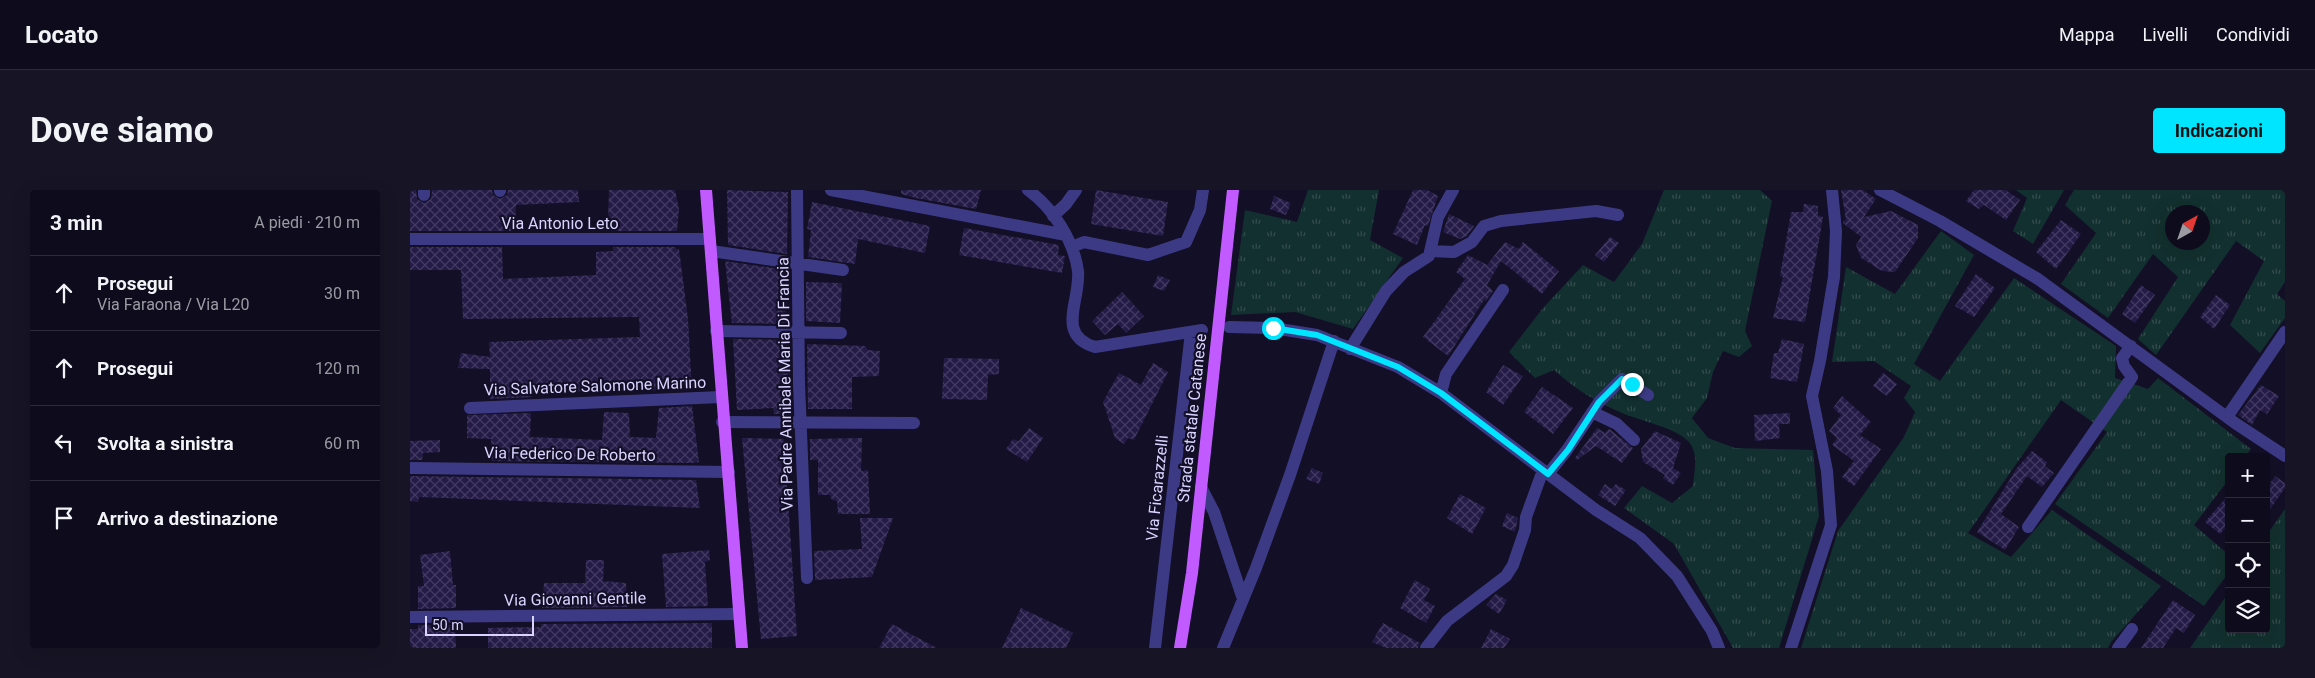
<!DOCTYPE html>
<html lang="it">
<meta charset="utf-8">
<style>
body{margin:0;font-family:Roboto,sans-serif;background:#171425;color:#f1f3f6}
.controls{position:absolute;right:15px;bottom:15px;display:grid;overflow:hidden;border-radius:5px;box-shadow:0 5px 20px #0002}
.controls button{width:45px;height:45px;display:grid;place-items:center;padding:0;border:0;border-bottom:1px solid #2e2b3b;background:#0e0b1c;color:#f1f3f6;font:25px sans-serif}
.compass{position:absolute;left:1755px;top:15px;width:45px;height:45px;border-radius:50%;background:#0e0b1c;box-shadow:0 5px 20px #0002;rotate:40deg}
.scale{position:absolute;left:15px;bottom:12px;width:109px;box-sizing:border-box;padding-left:5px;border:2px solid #d9d4ff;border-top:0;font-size:14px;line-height:18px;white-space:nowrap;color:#d9d4ff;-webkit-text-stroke:4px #130f26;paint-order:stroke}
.stop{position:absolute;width:15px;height:15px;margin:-11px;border:4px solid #00e5ff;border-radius:50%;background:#fff}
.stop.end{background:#00e5ff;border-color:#fff;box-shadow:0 1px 5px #0008}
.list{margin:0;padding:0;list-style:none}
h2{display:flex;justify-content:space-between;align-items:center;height:65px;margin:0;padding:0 20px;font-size:21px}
h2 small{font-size:16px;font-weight:400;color:#9b9ba3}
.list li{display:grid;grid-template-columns:32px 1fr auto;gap:15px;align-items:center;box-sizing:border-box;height:75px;padding:0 20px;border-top:1px solid #2e2b3b}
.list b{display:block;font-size:19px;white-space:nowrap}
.list p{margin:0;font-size:16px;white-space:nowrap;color:#9b9ba3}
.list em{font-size:16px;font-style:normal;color:#9b9ba3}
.icon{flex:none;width:28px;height:28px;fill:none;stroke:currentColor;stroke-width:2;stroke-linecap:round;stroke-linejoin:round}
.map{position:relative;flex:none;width:1875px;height:458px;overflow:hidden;border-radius:5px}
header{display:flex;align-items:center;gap:30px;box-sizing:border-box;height:70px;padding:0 25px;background:#0e0b1c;border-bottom:1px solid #2e2b3b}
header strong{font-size:24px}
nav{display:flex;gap:28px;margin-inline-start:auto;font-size:18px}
.intro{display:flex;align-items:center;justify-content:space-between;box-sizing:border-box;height:120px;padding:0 30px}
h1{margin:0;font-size:35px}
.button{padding:12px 22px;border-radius:5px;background:#00e5ff;color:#111;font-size:18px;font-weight:700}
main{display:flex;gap:30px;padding:0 30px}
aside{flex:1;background:#0e0b1c;border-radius:5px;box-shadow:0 5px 20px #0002}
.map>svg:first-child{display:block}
.grass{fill:url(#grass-tufts);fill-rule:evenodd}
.building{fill:url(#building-cross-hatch)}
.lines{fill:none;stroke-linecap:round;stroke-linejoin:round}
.minor{stroke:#3d3a85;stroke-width:12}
.major{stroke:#c25bff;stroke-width:12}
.route{stroke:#00e5ff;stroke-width:6}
.labels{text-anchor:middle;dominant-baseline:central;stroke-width:4.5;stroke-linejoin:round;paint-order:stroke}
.street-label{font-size:16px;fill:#d9d4ff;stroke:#130f26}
</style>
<header>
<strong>Locato</strong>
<nav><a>Mappa</a><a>Livelli</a><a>Condividi</a></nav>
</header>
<div class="intro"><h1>Dove siamo</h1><a class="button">Indicazioni</a></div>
<main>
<aside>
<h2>3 min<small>A piedi · 210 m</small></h2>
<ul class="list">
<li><svg class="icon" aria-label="ahead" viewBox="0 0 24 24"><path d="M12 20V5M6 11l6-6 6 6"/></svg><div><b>Prosegui</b><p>Via Faraona / Via L20</p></div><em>30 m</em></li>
<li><svg class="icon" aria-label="ahead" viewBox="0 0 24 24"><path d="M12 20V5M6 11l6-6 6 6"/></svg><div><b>Prosegui</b></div><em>120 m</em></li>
<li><svg class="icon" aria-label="left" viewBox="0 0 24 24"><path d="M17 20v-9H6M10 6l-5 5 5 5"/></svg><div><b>Svolta a sinistra</b></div><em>60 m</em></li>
<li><svg class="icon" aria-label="arrive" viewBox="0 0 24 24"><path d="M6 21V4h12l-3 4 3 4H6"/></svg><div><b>Arrivo a destinazione</b></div></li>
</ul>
</aside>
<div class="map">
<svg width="1875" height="458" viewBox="0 0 1875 458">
<defs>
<pattern id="grass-tufts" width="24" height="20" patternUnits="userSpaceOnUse" patternTransform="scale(1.25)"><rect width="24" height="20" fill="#12302f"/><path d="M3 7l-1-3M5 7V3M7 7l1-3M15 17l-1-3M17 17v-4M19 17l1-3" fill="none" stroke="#344d4e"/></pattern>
<pattern id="building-cross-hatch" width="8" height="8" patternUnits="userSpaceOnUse" patternTransform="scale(1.25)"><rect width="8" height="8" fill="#241b47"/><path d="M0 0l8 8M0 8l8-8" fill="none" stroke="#433b63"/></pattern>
</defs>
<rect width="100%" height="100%" fill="#130f26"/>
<path class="grass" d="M898,0h71l-9,50 33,18 -50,71 -58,-17 -64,3 14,-105 52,12z
M1254,0h96l12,11 -27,130 7,15 -13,11 -16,-6 -10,21 -6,26 -15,20 16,20 27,10 78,2 6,66 -40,132h-46l-59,-104 -50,-36 18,-22 30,17 21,-17c1,-14 6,-32 -4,-44 -14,-15 -49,-21 -67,-29 -26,-11 -47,-24 -68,-43l-19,8 -26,-26 34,-44 40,-43 31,17 28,-38z
M1606,0h48l-31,54 -20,-13 14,-33z
M1664,0h211v92l-8,12 8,7v17l-25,35 -30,-28 34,-64 -28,-20 -80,114 -18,-16 40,-62 -25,-23 -45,64 -47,-34 35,-51 -31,-28zM1762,22h30v30h-30z
M1531,41l33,24 -60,109 26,17 74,-103 102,68 -1,32 33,11 10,-11 93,71 -6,8h-16v22l-35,46 35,30v17l-25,34 -149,-102 52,-72 -46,-32 -93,133 43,24 41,-47 109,76 -50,56 -3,6h-307l37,-117 66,-94 11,-25 -11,-14 7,-12 -37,-25 -42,1 14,-95 49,27z
M1875,319v139h-95l39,-56v37h37v-93z"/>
<path class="building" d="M0,0h6l1,9 7,4 7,-4 1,-9h60l1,5 7,4 7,-4 1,-5h70l1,12 -63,3 -1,26h-105z
M199,0h66l4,19 -2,22h-64v-9h-5z
M317,0l61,2 -1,62 -59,-9z
M491,0h80l-5,19 -60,-11 -15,-4z
M686,0l72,12 -5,34 -72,-12z
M1003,0h14l11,6 -10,30 -3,-1 -8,20 -24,-11z
M1431,0h22l13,9 -12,18 27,-6 27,14v13l-23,34 -13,-1 -21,-13 -5,-13 5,-8 -18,-14v-2l3,-1z
M1564,0h32l14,10 -14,20 -22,-15 -5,4 -13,-8z
M864,6l17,7 -5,12 -16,-6z
M402,12l118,24 -5,27 -67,-14 -3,25 -47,-7 3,-27 -4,-1z
M1394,14l14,2v9l5,2 -18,105 -32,-4 10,-41 -3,-1 11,-64h12z
M1039,24l25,12 -7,10 -7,3 -17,-7z
M1651,30l20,14 -25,35 -20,-17z
M554,38l95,17 -1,10 7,1 -3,17 -103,-18z
M1200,47l9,6 -15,19 -9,-7z
M1095,52l14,7 4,-7 36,29 -17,23 -41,-33 -14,24 6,6 -7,10 -2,-1 -36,56 -25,-19 42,-58 -9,-7 12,-17 19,10z
M0,57h92l1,32 93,-4v-23l17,-1v-4h63v2h3l9,70 4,71 -160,2v5l-42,2v-30l-32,-1 3,-15 29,4 -1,-15 151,-5 -1,-20 -176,2 -2,-49h-51z
M315,71l62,9 -1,50h4v4l-58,-1z
M1566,84l19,14 -21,29 -19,-11z
M748,85l12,5 -6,11 -11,-4z
M396,92l36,1 -2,40 -34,-2z
M1731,95l14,10 -20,28 -13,-9z
M712,102l22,24 -18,17 -8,-9 -13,11 -13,-14z
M1806,105l14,10 -16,24 -14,-12z
M323,149l57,1v74h-16l-1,-6 -36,2z
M1372,149l22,5 -7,38 -27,-4 4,-25h4z
M397,154l58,2 3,4 12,1 -1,25 -27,1v32h-44z
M534,168l55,1v15l-11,1 -1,25 -45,-1z
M743,173l15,9 -34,68 -6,-2 -4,6 -9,-6 -12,-36 16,-29 22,12z
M1093,175l20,11 -20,29 -17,-13z
M1473,183l14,11 -10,12 -14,-10z
M1851,195l18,11 -12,18 -7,-4 -8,15 -14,-10z
M1132,197l31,21 -20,26 -29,-22z
M1432,206l29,26 -11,13 21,14 -27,37 -12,-9 12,-16 -22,-16 5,-7 -8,-7 12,-16 -8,-7z
M282,216l7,56 -6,1 -201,-2 -1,-22 -24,-1v-23l64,-2 -1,24 72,3 2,-28 25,1 1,24 26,1 3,-30z
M1380,223v11h-11l1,14 -25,3 -1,-26z
M619,238l14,10 -16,24 -21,-13 7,-10 6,2z
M1187,238l8,5 4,-4 3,2 21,17 -11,15 -26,-17 -19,14 -2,-2z
M1245,241l26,12 -8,25 8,5 -8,12 -10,-7 2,-3 -22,-13 -2,-13z
M332,248l42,1 13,197 -36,3z
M452,248l-1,33 7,-1 2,44h-32l-1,-13 -5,-1 -2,-5h-12v-35h-8v-21z
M30,250v12l-17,1 -1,7h-12v-19z
M1622,261l15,11 -2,4 9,7 -12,14 -15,-11 -26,38 18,13 -14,23 -28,-18 40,-64z
M902,278l11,5 -4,11 -13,-5z
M0,286l286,4 4,28 -281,-11 -1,5 -8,-1z
M1865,286l10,7v5l-19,27v-26z
M1195,294l7,5 4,-5 10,6 -11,16 -17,-11z
M1050,304l26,14 -14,26 -25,-16z
M1819,304v30l-9,10 -15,-12z
M1097,323l11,5 -3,14 -13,-6z
M450,328h33l-21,59 -57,3 -1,-29 48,-2z
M299,360l1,10 -5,2 3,44 -42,1 -4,-53z
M40,361l3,34h3v23l-38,1v-23h6l-4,-31z
M176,370h18l-1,21 23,2 1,24 -85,1 2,-25h41z
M1005,390l15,9 -6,11 11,6 -9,17 -26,-15z
M1086,404l11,6 -8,14 -13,-9z
M1763,410l22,15 -11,18 -8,-5 -13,20h-22z
M611,418l52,25 -7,15h-64z
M302,433v25h-224v-20l53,-1v-3z
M973,433l37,20 -2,5h-32l-14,-6z
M482,434l45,24h-58z
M8,435h37l1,23h-46v-19h8z
M1081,439l19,10 -6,9h-23z"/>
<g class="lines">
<path class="minor" d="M387,0l2,194 8,194
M421,0l235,45
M618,0c25,18 46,51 50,81 3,29 -23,64 17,76l107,-17
M1470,0l60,31 98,58 197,144 50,33
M90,1v-1
M14,5v-5
M643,26l13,-12 10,-14
M0,49h300
M662,57l12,-5 64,13 38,-13 14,-32 3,-20
M301,61l132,19
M1020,61l24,1 18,-10 12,-16 17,-5 95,-10 22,4
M819,137l44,1 44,7 81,32 43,26 155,117 44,28 37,38 35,55 7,17
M306,141l125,2
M940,159l36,-58 18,-19 25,-16 9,-39 15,-27
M1031,203l5,-19 57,-84
M60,218l251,-11
M1182,222l25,12 17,16
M1817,227l58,-85
M312,232l192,1
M0,278l319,4
M1138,284l19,-24 32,-48 23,-23 26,16
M791,297l13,25 29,87
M1618,337l104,-150 -8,-11 -2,-8 9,-12
M0,427l329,-3
M745,458l36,-316
M813,458l33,-80 34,-93 44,-134
M1016,458l21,-27 59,-45 7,-11 12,-35 1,-13 17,-47
M1381,458l40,-123 -4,-54 -15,-75 8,-35 14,-84 2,-46 -4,-41
M1708,458l14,-19"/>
<path class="major" d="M296,0l36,458
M770,458l12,-75 41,-383"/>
</g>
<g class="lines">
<path class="route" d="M863,138l44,7 81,32 43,26 107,81 20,-24 31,-48 23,-23 10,5"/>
</g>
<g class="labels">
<g class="street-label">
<text x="150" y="33">Via Antonio Leto</text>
<text transform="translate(375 194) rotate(-91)">Via Padre Annibale Maria Di Francia</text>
<text transform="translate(185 196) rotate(-2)">Via Salvatore Salomone Marino</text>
<text transform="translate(782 228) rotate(-84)">Strada statale Catanese</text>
<text transform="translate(160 264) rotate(1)">Via Federico De Roberto</text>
<text transform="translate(747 298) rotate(-84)">Via Ficarazzelli</text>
<text transform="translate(165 409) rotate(-1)">Via Giovanni Gentile</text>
</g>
</g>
</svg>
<div class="controls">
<button>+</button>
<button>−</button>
<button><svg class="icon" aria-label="locate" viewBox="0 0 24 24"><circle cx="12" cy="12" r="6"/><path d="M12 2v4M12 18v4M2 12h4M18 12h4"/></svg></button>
<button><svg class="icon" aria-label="layers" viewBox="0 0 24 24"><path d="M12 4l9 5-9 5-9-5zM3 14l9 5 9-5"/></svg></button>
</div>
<svg class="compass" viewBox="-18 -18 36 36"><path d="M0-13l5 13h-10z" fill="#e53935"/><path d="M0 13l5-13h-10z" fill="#9b9ba3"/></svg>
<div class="scale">50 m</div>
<div class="stop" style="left:863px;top:138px"></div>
<div class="stop end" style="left:1222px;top:194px"></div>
</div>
</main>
